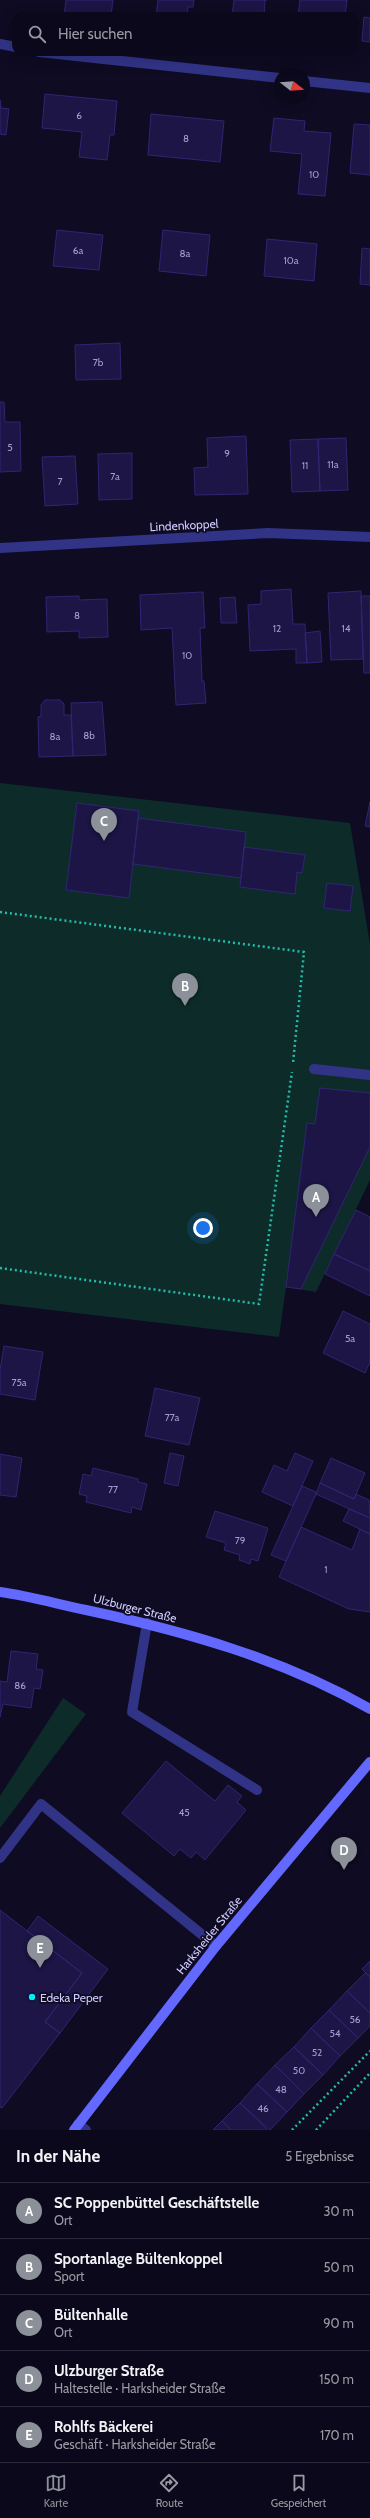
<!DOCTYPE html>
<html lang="de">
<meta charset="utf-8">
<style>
body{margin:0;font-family:Cabin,sans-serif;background:#181627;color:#f1f3f6}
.compass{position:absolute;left:274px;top:68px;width:36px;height:36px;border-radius:50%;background:#0a081a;box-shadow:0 4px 16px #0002;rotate:107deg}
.you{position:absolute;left:203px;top:1228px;width:14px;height:14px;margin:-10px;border:3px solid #fff;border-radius:50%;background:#1a73e8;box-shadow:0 0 0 6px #1a73e833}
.badge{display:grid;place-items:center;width:26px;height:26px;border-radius:50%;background:#8c9099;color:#fff;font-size:13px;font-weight:700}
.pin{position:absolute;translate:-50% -33px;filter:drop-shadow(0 1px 2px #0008)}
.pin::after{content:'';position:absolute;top:21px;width:14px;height:12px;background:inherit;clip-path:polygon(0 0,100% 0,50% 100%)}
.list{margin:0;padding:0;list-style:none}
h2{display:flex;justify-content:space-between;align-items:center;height:52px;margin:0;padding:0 16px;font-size:17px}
h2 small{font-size:13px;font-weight:400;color:#999aa2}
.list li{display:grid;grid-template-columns:26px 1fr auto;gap:12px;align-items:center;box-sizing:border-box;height:56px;padding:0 16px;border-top:1px solid #2a2939}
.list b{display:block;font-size:15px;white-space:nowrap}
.list p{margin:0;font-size:13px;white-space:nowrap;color:#999aa2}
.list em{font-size:13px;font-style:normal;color:#999aa2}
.icon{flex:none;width:22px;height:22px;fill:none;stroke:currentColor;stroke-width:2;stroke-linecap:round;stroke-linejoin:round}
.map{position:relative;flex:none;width:370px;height:2130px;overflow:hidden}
.search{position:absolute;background:#0a081a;box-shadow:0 4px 16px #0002;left:12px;right:12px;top:12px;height:44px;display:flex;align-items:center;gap:10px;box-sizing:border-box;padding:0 14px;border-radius:12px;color:#999aa2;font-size:15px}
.sheet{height:332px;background:#0a081a}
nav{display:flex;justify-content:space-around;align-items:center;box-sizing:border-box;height:56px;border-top:1px solid #2a2939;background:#0a081a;font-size:11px;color:#999aa2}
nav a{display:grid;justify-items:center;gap:2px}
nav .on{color:#8c9099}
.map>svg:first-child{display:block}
.green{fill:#0d2c29}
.building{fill:#1c1545;stroke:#302573}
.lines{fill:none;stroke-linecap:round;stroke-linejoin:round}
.path{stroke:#22bdab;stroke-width:2.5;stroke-dasharray:2 3;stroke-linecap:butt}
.service{stroke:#313386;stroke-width:10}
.minor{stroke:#313386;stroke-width:10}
.secondary{stroke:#6368ff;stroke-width:10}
.poi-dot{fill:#00ecf7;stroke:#0e0b22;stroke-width:1.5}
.labels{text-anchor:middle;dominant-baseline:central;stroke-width:3.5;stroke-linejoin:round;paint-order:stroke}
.number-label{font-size:10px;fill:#a29ed0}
.street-label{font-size:12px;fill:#cfccff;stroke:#0e0b22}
.poi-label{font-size:12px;fill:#cfccff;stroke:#0e0b22;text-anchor:start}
</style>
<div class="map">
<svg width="370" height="2130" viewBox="0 0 370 2130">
<rect width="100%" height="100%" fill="#0e0b22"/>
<path class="green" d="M0,783l350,40 20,121v236l-54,112 -30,-5 -7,50 -279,-33z
M63,1698l23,16 -86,114v-32z"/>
<path class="building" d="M66,0h47l-2,16h-47z
M158,0h36l-1,7h-5l-1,9h-31z
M234,0h33h-2l-1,16h-32z
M300,0h47l-2,16h-47z
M364,17l6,1v24l-8,-1z
M45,94l72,7 -3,34h-4l-3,25 -28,-3 3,-25 -40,-4z
M0,100l1,8 8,1 -3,26 -6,-1z
M151,114l73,7 -4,41 -72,-7z
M274,118l31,3 -1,10 27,2 -6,63 -27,-2 4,-40 -32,-3z
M354,124l16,1v50l-20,-2z
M57,230l46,5 -4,35 -46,-4z
M163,230l47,5 -4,41 -47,-5z
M267,239l50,5 -3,37 -50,-5z
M362,248l8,1v36l-10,-1z
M120,343l1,36 -45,1 -1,-35z
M0,402h4l1,20h15l1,49 -21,1z
M246,436l2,58 -53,1 -1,-27 14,-1 -1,-29z
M346,438l2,52 -28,1 -2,-52z
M318,439l2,52 -28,1 -2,-52z
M132,453v46l-33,1 -1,-46z
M75,456l3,48 -33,2 -3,-49z
M291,589l2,35h12l2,39h-11v-14l-46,2 -2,-46 13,-1v-13z
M361,591l2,68 -32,1 -3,-67z
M203,592l2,36h-5l2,53h2l2,22 -30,2 -4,-77 -31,2 -1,-35z
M79,596v4l28,-1 1,38 -29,1v-7l-32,1 -1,-35z
M361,596h9v77h-6z
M235,597l2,26h-16l-1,-25z
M320,631l2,31 -15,1 -2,-30z
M45,700h15l4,4v11h7l2,41 -34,1 -1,-40 3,-1v-11z
M102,702l4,53 -33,1 -2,-53z
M370,802v25l-5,-1z
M77,803l62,8 -10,87 -63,-8z
M138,818l108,14 -5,46 -108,-14z
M244,847l61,8 -3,18 -5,-1 -2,22 -55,-7z
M327,883l26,3 -3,25 -26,-3z
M320,1088l50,5v54l-69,142 -15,-2 21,-164 8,1z
M356,1210l14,7v54l-36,-17z
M334,1254l36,17v25l-45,-22z
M343,1311l27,13v38l-5,11 -42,-20z
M4,1346l39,6 -8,48 -35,-6v-24z
M155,1388l45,10 -11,47 -44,-9z
M170,1453l14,3 -6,30 -14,-3z
M295,1453l18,8 -20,45 -31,-14 12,-27 13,6z
M0,1454l22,4 -6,39 -16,-2z
M331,1458l34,15 -11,26 -34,-16z
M93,1468l45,11v3l9,2 -6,26 -9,-3 -1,6 -45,-11 1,-6 -8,-2 4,-20 8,2z
M320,1483l34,16 2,-5 13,6 1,18 -54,-24z
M302,1486l14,6v2l-30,67 -15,-6z
M349,1509l21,9v16l-27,-13z
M215,1511l53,17 -10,33 -7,-2 -1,5 -11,-4 1,-5 -16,-5 2,-7 -20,-6z
M301,1527l51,23 8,-21 10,5v78l-21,-3 -70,-32z
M11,1651l27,3 -2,15 7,1 -3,19 -6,-1 -3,20 -28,-4 -3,13v-36l7,1z
M166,1761l49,40 13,-16 14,11 -5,6 9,8 -41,50 -9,-8 -5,6 -11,-9 -6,7 -52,-43z
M0,1910l82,63 -37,49 15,11 -58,75 -2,-1z
M38,1916l70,53 -48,64 -15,-11 37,-49 -55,-42z
M370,1961v16l-8,-8z
M365,1973l5,4v36l-23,-22z
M347,1991l23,22v13l-12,12 -29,-28z
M329,2010l29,28 -18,18 -29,-28z
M311,2028l29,28 -17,19 -29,-28z
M294,2047l29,28 -19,19 -29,-29z
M275,2065l29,29 -17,18 -30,-28z
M257,2084l30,28 -17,18 -30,-27z
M240,2103l28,27h-37l-9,-9z
M222,2121l9,9h-18z"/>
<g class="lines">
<path class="path" d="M0,912l304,40 -11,111
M0,1268l259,36 33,-232
M292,2130l78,-79
M316,2130l54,-57"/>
<path class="service" d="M314,1069l56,6
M147,1623l-15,89 125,78
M0,1858l41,-54 175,142
M78,2124l8,6"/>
<path class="minor" d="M0,44l16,3
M39,52l241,26
M304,81l66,7
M0,548l268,-15 102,4"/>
<path class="secondary" d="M0,1592c29,4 57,12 86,18 98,21 197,49 284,99
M74,2130l142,-184 154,-184"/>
</g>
<circle class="poi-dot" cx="32" cy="1997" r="4"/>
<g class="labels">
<g class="number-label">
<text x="79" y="115">6</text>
<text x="186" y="138">8</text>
<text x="314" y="174">10</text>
<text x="78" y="250">6a</text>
<text x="185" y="253">8a</text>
<text x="291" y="260">10a</text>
<text x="98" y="362">7b</text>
<text x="10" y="447">5</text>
<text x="227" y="453">9</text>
<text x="333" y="464">11a</text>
<text x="305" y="465">11</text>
<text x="115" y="476">7a</text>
<text x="60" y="481">7</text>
<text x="77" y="615">8</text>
<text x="277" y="628">12</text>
<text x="346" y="628">14</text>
<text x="187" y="655">10</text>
<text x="89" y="735">8b</text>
<text x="55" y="736">8a</text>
<text x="350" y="1338">5a</text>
<text x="19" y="1382">75a</text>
<text x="172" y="1417">77a</text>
<text x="113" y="1489">77</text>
<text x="240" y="1540">79</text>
<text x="326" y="1569">1</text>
<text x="20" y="1685">86</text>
<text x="184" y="1812">45</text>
<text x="355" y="2019">56</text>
<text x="335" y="2033">54</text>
<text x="317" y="2052">52</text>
<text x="299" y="2070">50</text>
<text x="281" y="2089">48</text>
<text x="263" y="2108">46</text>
</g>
<g class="street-label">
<text transform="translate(184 525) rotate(-3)">Lindenkoppel</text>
<text transform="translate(135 1608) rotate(14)">Ulzburger Straße</text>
<text transform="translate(209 1935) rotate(-51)">Harksheider Straße</text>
</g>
<g class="poi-label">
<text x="40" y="1997">Edeka Peper</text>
</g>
</g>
</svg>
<svg class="compass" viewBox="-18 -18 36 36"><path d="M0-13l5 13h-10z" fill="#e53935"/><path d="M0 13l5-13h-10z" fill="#999aa2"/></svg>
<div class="you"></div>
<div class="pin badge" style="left:316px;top:1217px">A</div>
<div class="pin badge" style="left:185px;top:1006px">B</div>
<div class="pin badge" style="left:104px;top:841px">C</div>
<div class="pin badge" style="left:344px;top:1870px">D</div>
<div class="pin badge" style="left:40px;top:1968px">E</div>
<div class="search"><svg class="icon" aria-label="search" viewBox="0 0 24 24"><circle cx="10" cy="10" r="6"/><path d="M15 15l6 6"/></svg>Hier suchen</div>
</div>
<section class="sheet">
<h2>In der Nähe<small>5 Ergebnisse</small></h2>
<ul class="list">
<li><span class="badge">A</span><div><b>SC Poppenbüttel Geschäftstelle</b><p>Ort</p></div><em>30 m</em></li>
<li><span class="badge">B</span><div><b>Sportanlage Bültenkoppel</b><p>Sport</p></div><em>50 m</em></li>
<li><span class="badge">C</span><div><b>Bültenhalle</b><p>Ort</p></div><em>90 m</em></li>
<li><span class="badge">D</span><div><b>Ulzburger Straße</b><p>Haltestelle · Harksheider Straße</p></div><em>150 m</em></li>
<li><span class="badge">E</span><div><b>Rohlfs Bäckerei</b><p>Geschäft · Harksheider Straße</p></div><em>170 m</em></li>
</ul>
</section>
<nav>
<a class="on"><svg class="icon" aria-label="map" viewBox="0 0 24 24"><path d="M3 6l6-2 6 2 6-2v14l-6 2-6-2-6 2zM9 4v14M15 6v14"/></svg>Karte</a>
<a><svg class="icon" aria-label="directions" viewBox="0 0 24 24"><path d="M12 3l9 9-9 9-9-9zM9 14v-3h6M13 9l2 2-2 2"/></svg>Route</a>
<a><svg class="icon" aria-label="saved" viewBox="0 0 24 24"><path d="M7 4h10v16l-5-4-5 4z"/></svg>Gespeichert</a>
</nav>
